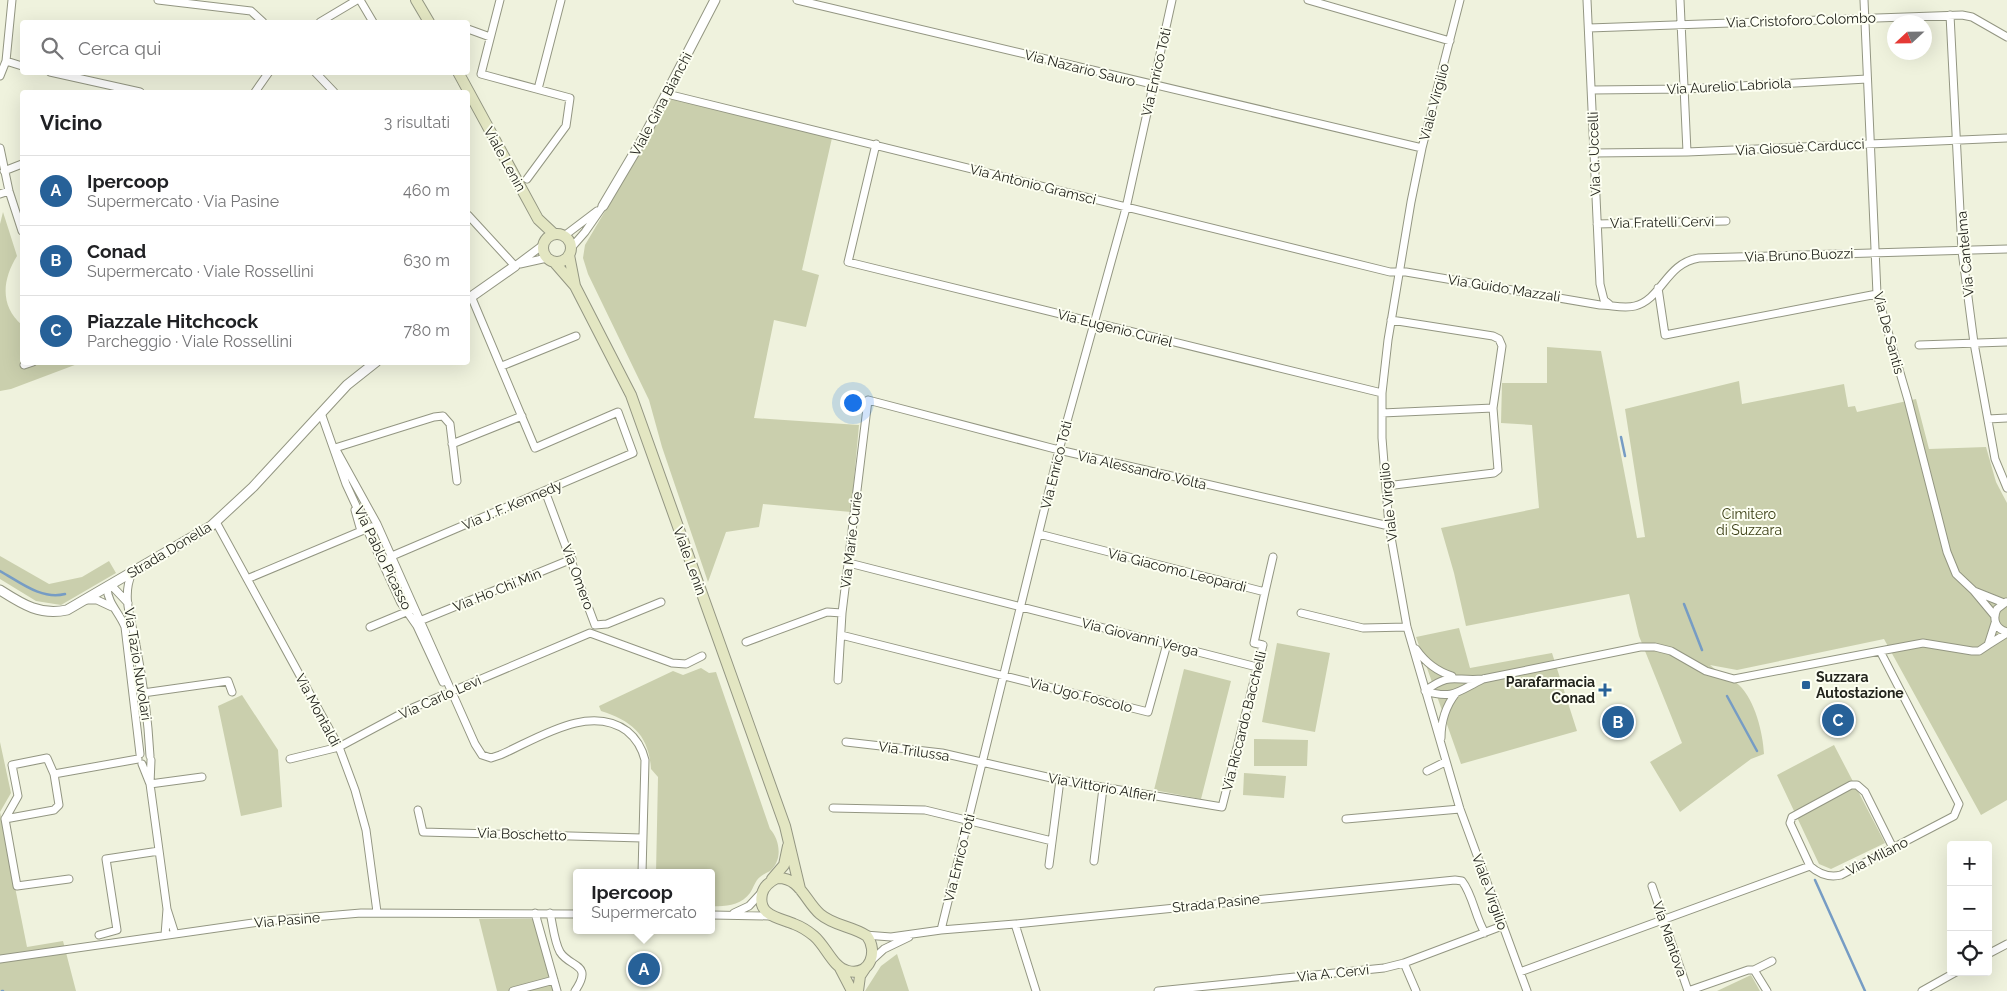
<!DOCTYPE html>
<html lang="it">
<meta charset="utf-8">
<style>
body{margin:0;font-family:Raleway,sans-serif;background:#f2f2f2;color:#202124}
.controls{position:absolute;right:15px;bottom:15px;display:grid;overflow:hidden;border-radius:5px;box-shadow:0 5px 20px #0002}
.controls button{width:45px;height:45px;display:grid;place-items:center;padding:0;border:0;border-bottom:1px solid #e0e0e0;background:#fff;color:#202124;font:25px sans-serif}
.compass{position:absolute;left:1887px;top:15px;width:45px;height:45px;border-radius:50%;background:#fff;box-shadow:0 5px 20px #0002;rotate:248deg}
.you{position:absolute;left:852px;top:402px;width:18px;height:18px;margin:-12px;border:4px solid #fff;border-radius:50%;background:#1a73e8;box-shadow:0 0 0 8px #1a73e833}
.badge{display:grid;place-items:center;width:32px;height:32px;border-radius:50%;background:#276198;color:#fff;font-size:16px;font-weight:700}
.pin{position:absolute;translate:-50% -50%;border:2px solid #fff;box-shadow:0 1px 5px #0006}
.popup{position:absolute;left:573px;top:869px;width:142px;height:65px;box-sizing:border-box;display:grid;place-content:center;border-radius:5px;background:#fff;filter:drop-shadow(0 1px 4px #0005);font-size:16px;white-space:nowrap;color:#757577}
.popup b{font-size:19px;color:#202124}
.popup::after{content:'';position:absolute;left:50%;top:100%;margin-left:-10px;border:10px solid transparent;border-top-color:#fff}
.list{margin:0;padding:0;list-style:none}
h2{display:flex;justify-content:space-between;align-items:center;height:65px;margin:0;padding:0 20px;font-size:21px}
h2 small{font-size:16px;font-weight:400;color:#757577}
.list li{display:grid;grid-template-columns:32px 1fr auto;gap:15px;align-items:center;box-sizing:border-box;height:70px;padding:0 20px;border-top:1px solid #e0e0e0}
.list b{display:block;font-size:19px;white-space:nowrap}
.list p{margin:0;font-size:16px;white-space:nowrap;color:#757577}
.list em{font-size:16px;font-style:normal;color:#757577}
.icon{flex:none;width:28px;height:28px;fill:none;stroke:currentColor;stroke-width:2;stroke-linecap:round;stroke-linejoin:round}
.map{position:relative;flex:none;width:2007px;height:991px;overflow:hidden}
.search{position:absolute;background:#fff;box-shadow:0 5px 20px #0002;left:20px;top:20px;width:450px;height:55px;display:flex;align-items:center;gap:12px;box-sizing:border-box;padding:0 18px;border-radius:5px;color:#757577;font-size:19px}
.panel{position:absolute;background:#fff;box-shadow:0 5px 20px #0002;left:20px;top:90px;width:450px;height:275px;border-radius:5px}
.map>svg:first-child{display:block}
.green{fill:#cacfad}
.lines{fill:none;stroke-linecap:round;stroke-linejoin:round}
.stream{stroke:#769cc4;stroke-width:2.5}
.minor-casing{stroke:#939682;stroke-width:9}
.tertiary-casing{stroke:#939682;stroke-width:11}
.secondary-casing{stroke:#939682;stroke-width:12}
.minor{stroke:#fff;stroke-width:7}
.tertiary{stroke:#fff;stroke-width:9}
.secondary{stroke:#e3e6c2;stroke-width:10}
.poi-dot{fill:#276198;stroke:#fdfff2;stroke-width:2}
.labels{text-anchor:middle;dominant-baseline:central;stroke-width:4;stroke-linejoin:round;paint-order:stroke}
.street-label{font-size:14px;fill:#23241d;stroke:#fdfff2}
.park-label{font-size:14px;fill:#393d13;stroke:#fdfff2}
.poi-label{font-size:14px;font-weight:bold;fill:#23241d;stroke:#fdfff2;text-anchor:start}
</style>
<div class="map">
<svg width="2007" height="991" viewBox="0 0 2007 991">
<rect width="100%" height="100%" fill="#eff2dd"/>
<path class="green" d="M672,98l160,40 -30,132 17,5 -13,52 -32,-7 -20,98 105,7 -8,87 -88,-8 -4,23 -33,5 -18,50 -46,-135 -13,-47 -61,-126 -5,-16 2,-13z
M3,212l14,44c-15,24 -17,50 5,69v37l58,1 -69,26 -11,2v-167z
M1547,347l54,4 36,187 8,-1 -20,-128 114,-28 3,23 102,-20 4,23 7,-1 2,6 59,-13 13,50 57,-2 10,35 11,21v297l-26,15 -97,-176 -147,31 -27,-5c8,8 21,12 29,20 16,15 24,48 25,69l-13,5 -71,53 -30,-50 32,-19 -43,-107 -10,-42 -163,32 -12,-53 -13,-45 98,-20 -7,-83 -31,-2 1,-40h45z
M0,556l49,28 33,-7 27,-16 7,12 -55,32 -25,-4 -36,-22z
M1459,628l11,40 82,-15 25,78 -116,33 -45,-127z
M1277,643l53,10 -15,79 -53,-10z
M701,668l8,5 7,-1 54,157c10,11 13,31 0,42 -3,2 -7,3 -10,6 -5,4 -6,10 -10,16 -9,12 -24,14 -38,13v-33h-56l2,-96 -7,-8c-2,-34 -19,-48 -50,-58l-2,-5 74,-35 10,4z
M1184,669l47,12 -30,118 -47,-9z
M242,695l36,55 4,57 -41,9 -23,-110z
M1254,739l54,1 -1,26h-53z
M0,742l11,51 -11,19 27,135 36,-6 13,50h-76z
M1834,745l51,98 -54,26 -12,-5 -42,-89z
M1244,773l42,3 -2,22 -41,-3z
M479,919h55l20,72h-57z
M897,954l12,37h-44l16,-25z
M1751,975l9,16h-43z"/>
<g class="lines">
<path class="stream" d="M1621,437l4,19
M0,571c20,11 41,29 65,23
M1684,604l18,46
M1727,696l30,55
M1815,880l50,111
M2,991h1"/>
<g class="minor-casing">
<path id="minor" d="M158,0l93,11 12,11
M360,0l13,22
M500,0l-19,74 89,24 -4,28 -39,53
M797,0l625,148
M1308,0l142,41
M1460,0l-38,148 -11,54 -23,138 -6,53v45l7,88 18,101 53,182 67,182
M1587,0l13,284 4,16 5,4
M1680,0l7,152
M1864,0l13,294 31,106 39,152 9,22 18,17
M1950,15l12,236 12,92 21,116 12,29
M320,22l37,-22
M1589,28l373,-13 10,2 35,20
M468,29l22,8
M6,61l16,5
M50,72l90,20
M315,72l19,20
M0,76l6,-15 6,-61
M538,89l23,-89
M1592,90l93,-1 182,-10
M255,92l14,-20
M667,94l723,178h16l194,33c11,0 24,4 35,1 27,-7 31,-43 64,-48l308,-9
M876,144l-28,118 534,131
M0,148l9,43 13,40
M1593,153l94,-1 320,-14
M4,171l18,-7
M0,194l9,-3
M468,215l47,51
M1597,224l129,-3
M564,236l33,-25
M571,248l14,-16 18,-26
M520,264l27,-6
M515,266l28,-21
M1658,288l7,47 212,-41
M1919,345l88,-3
M24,365l9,-3
M502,366l74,-30
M321,413l25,71 55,119 16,23 26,56
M1382,413l111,-5
M1988,419l19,-1
M452,444l70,-28
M335,448l42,76 98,220 7,11 9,3 9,-3c37,-16 89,-52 127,-24 10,8 15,17 18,29l-3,113
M335,448l99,-31 9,-1 7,8 7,57
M1386,486l108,-13 4,-3 -5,-62 9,-62 -3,-7 -6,-3 -102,-16
M545,491l50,134
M355,510l6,21
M216,522l123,225 16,43 11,40 11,82
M849,563l408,104
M386,568l2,-9 4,-3 241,-103 -15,-41 -83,36 -64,-152
M132,573c-11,24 0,48 4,72 7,36 12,74 14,111
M247,579l124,-52
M111,585l17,18
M107,588c1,16 12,24 18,39l15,127
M1265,592l8,-35
M86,600h11l15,7
M2006,602l-9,7c-5,11 -1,20 10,23
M1301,613l62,15 44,-1
M1994,615l-20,-24 30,12
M422,620l150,-61
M1995,623l-7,22 19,-12
M595,625l12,-1 54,-22
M370,627l41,-17
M841,635l307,77 19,-68
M746,642l81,-30 15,1
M1416,649c9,13 20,22 36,27
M1483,679c-25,12 -29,21 -58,12 27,-20 29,-9 58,-12l157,-32h15l16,4 35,20 28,8 146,-28
M838,680l4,-67 26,-213 191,50 330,76
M143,693l85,-12 4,11
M1441,738c0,-17 4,-31 15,-45
M846,742l96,11 118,27 162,27 41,-162 -9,-2 11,-51 -226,-58
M290,759l49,-12 71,-38 180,-76 82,30 14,1 16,-8
M142,764l8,20 1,-24
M1427,771l18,-9
M54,774l5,31 -5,5 -49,9 13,-23 -6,-31 35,-7 7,16 84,-15
M833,808l92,2 127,31
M418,810l5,22 219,6
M5,819l12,67 52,-7
M1346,819l114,-10
M1094,861l9,-73
M1049,865l11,-85
M1810,866l-20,-43 2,-6 59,-32h6l8,7 28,56
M1652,886l36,105
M167,909l-17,-125 52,-7
M535,913l22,78
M550,913c3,12 4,28 10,39 10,16 34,11 15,39
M734,913l15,-7 12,-13
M712,915l58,1
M1015,924l21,67
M941,930l118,-480 67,-242 46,-208
M99,935l18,-5 -11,-71 53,-8
M165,935l2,-26 8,25
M865,935l26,2 50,-7 74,-6 440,-44 7,1c11,14 13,36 23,52
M1988,954l19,-10
M0,959l266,-38 95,-8 215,1
M871,961l13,-12 25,-12
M1404,963l12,28
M1754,970l13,21
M1520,972l290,-106c9,8 19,12 31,9l113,-59 5,-12 -79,-153 43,-8 49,8h7l9,-6
M513,991l41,-11
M1158,991l226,-23 20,-5 98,-37
M1688,991l60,-21h6l18,-9
M1922,991l34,-19"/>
</g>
<g class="tertiary-casing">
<path id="tertiary" d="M603,206l42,-71 70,-135
M468,299l47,-33
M0,590c22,14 40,26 67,20l144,-84 42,-39 94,-102 29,-23"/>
</g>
<g class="secondary-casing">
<path id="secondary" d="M416,0l13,22
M458,72l80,147 16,15
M543 248a14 14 0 1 1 28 0a14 14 0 1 1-28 0Z
M569,255l6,31
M555,263l20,23 56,109 154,431 15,63
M777,878c23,-1 28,23 43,36 14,12 32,12 47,22 11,15 4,40 -19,35 -15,-3 -22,-25 -34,-35 -6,-5 -12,-9 -20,-12 -14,-6 -37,-8 -32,-30 2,-8 7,-12 15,-16z
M772,879l12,-14 4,-19
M840,968l12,23
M858,991l2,-15 6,-9"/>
</g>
<use href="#minor" class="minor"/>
<use href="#tertiary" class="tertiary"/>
<use href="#secondary" class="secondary"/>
</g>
<g class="poi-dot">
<rect x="1801" y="680" width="10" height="10" rx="2.5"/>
<path d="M1602.5 682.5h5v5h5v5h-5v5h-5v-5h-5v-5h5z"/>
</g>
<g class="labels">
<g class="street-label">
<text transform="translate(1801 20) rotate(-2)">Via Cristoforo Colombo</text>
<text transform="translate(1080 68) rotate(14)">Via Nazario Sauro</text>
<text transform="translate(1156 72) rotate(-77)">Via Enrico Toti</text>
<text transform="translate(1729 86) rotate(-3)">Via Aurelio Labriola</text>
<text transform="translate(1434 102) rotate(-75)">Viale Virgilio</text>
<text transform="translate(661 104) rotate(-62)">Viale Gina Bianchi</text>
<text transform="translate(1800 147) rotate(-3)">Via Giosuè Carducci</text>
<text transform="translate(1594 154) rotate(-92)">Via G. Uccelli</text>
<text transform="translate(505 159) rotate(61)">Viale Lenin</text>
<text transform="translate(1033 184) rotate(14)">Via Antonio Gramsci</text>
<text transform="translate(1662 222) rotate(-1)">Via Fratelli Cervi</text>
<text transform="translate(1965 254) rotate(-95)">Via Cantelma</text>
<text transform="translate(1799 255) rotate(-2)">Via Bruno Buozzi</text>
<text transform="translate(1504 288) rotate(9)">Via Guido Mazzali</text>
<text transform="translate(1115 328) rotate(14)">Via Eugenio Curiel</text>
<text transform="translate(1889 333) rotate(75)">Via De Santis</text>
<text transform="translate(1056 465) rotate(-76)">Via Enrico Toti</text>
<text transform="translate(1142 470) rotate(13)">Via Alessandro Volta</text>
<text transform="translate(1388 502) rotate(-96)">Viale Virgilio</text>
<text transform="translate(512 505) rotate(-23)">Via J. F. Kennedy</text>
<text transform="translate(851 540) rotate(-83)">Via Marie Curie</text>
<text transform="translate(169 550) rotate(-31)">Strada Donella</text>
<text transform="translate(383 558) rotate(64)">Via Pablo Picasso</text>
<text transform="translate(690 561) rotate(70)">Viale Lenin</text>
<text transform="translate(1177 570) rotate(14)">Via Giacomo Leopardi</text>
<text transform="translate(578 577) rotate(70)">Via Omero</text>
<text transform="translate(497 590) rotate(-22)">Via Ho Chi Min</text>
<text transform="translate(1140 637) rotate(14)">Via Giovanni Verga</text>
<text transform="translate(138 664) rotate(81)">Via Tazio Nuvolari</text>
<text transform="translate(1081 695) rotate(14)">Via Ugo Foscolo</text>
<text transform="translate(440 697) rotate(-24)">Via Carlo Levi</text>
<text transform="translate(318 710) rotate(62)">Via Montaldi</text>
<text transform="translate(1244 721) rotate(-76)">Via Riccardo Bacchelli</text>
<text transform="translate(914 751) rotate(8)">Via Trilussa</text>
<text transform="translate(1102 787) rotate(10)">Via Vittorio Alfieri</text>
<text transform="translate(522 834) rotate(2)">Via Boschetto</text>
<text transform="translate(1877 856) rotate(-27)">Via Milano</text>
<text transform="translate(959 858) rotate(-76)">Via Enrico Toti</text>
<text transform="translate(1490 892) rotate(70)">Viale Virgilio</text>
<text transform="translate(1216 903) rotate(-6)">Strada Pasine</text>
<text transform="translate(287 920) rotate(-5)">Via Pasine</text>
<text transform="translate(1670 939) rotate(71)">Via Mantova</text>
<text transform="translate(1333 973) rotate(-6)">Via A. Cervi</text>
</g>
<g class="park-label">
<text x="1749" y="514">Cimitero<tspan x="1749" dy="16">di Suzzara</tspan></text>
</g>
<g class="poi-label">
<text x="1816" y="677">Suzzara<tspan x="1816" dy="16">Autostazione</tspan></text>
<text x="1595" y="682" text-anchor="end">Parafarmacia<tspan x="1595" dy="16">Conad</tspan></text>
</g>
</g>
</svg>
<div class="controls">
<button>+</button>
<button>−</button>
<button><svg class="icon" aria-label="locate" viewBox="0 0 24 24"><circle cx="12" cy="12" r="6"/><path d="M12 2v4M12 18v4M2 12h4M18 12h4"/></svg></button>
</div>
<svg class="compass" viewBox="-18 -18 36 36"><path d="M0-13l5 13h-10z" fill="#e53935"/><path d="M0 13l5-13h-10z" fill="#757577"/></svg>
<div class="you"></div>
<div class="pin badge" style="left:644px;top:969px">A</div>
<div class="popup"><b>Ipercoop</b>Supermercato</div>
<div class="pin badge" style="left:1618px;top:722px">B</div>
<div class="pin badge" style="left:1838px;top:720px">C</div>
<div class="search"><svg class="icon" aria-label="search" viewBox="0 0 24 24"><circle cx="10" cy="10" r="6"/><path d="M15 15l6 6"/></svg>Cerca qui</div>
<section class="panel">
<h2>Vicino<small>3 risultati</small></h2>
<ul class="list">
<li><span class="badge">A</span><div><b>Ipercoop</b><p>Supermercato · Via Pasine</p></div><em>460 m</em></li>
<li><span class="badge">B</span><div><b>Conad</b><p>Supermercato · Viale Rossellini</p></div><em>630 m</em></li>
<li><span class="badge">C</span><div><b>Piazzale Hitchcock</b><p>Parcheggio · Viale Rossellini</p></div><em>780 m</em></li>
</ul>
</section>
</div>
